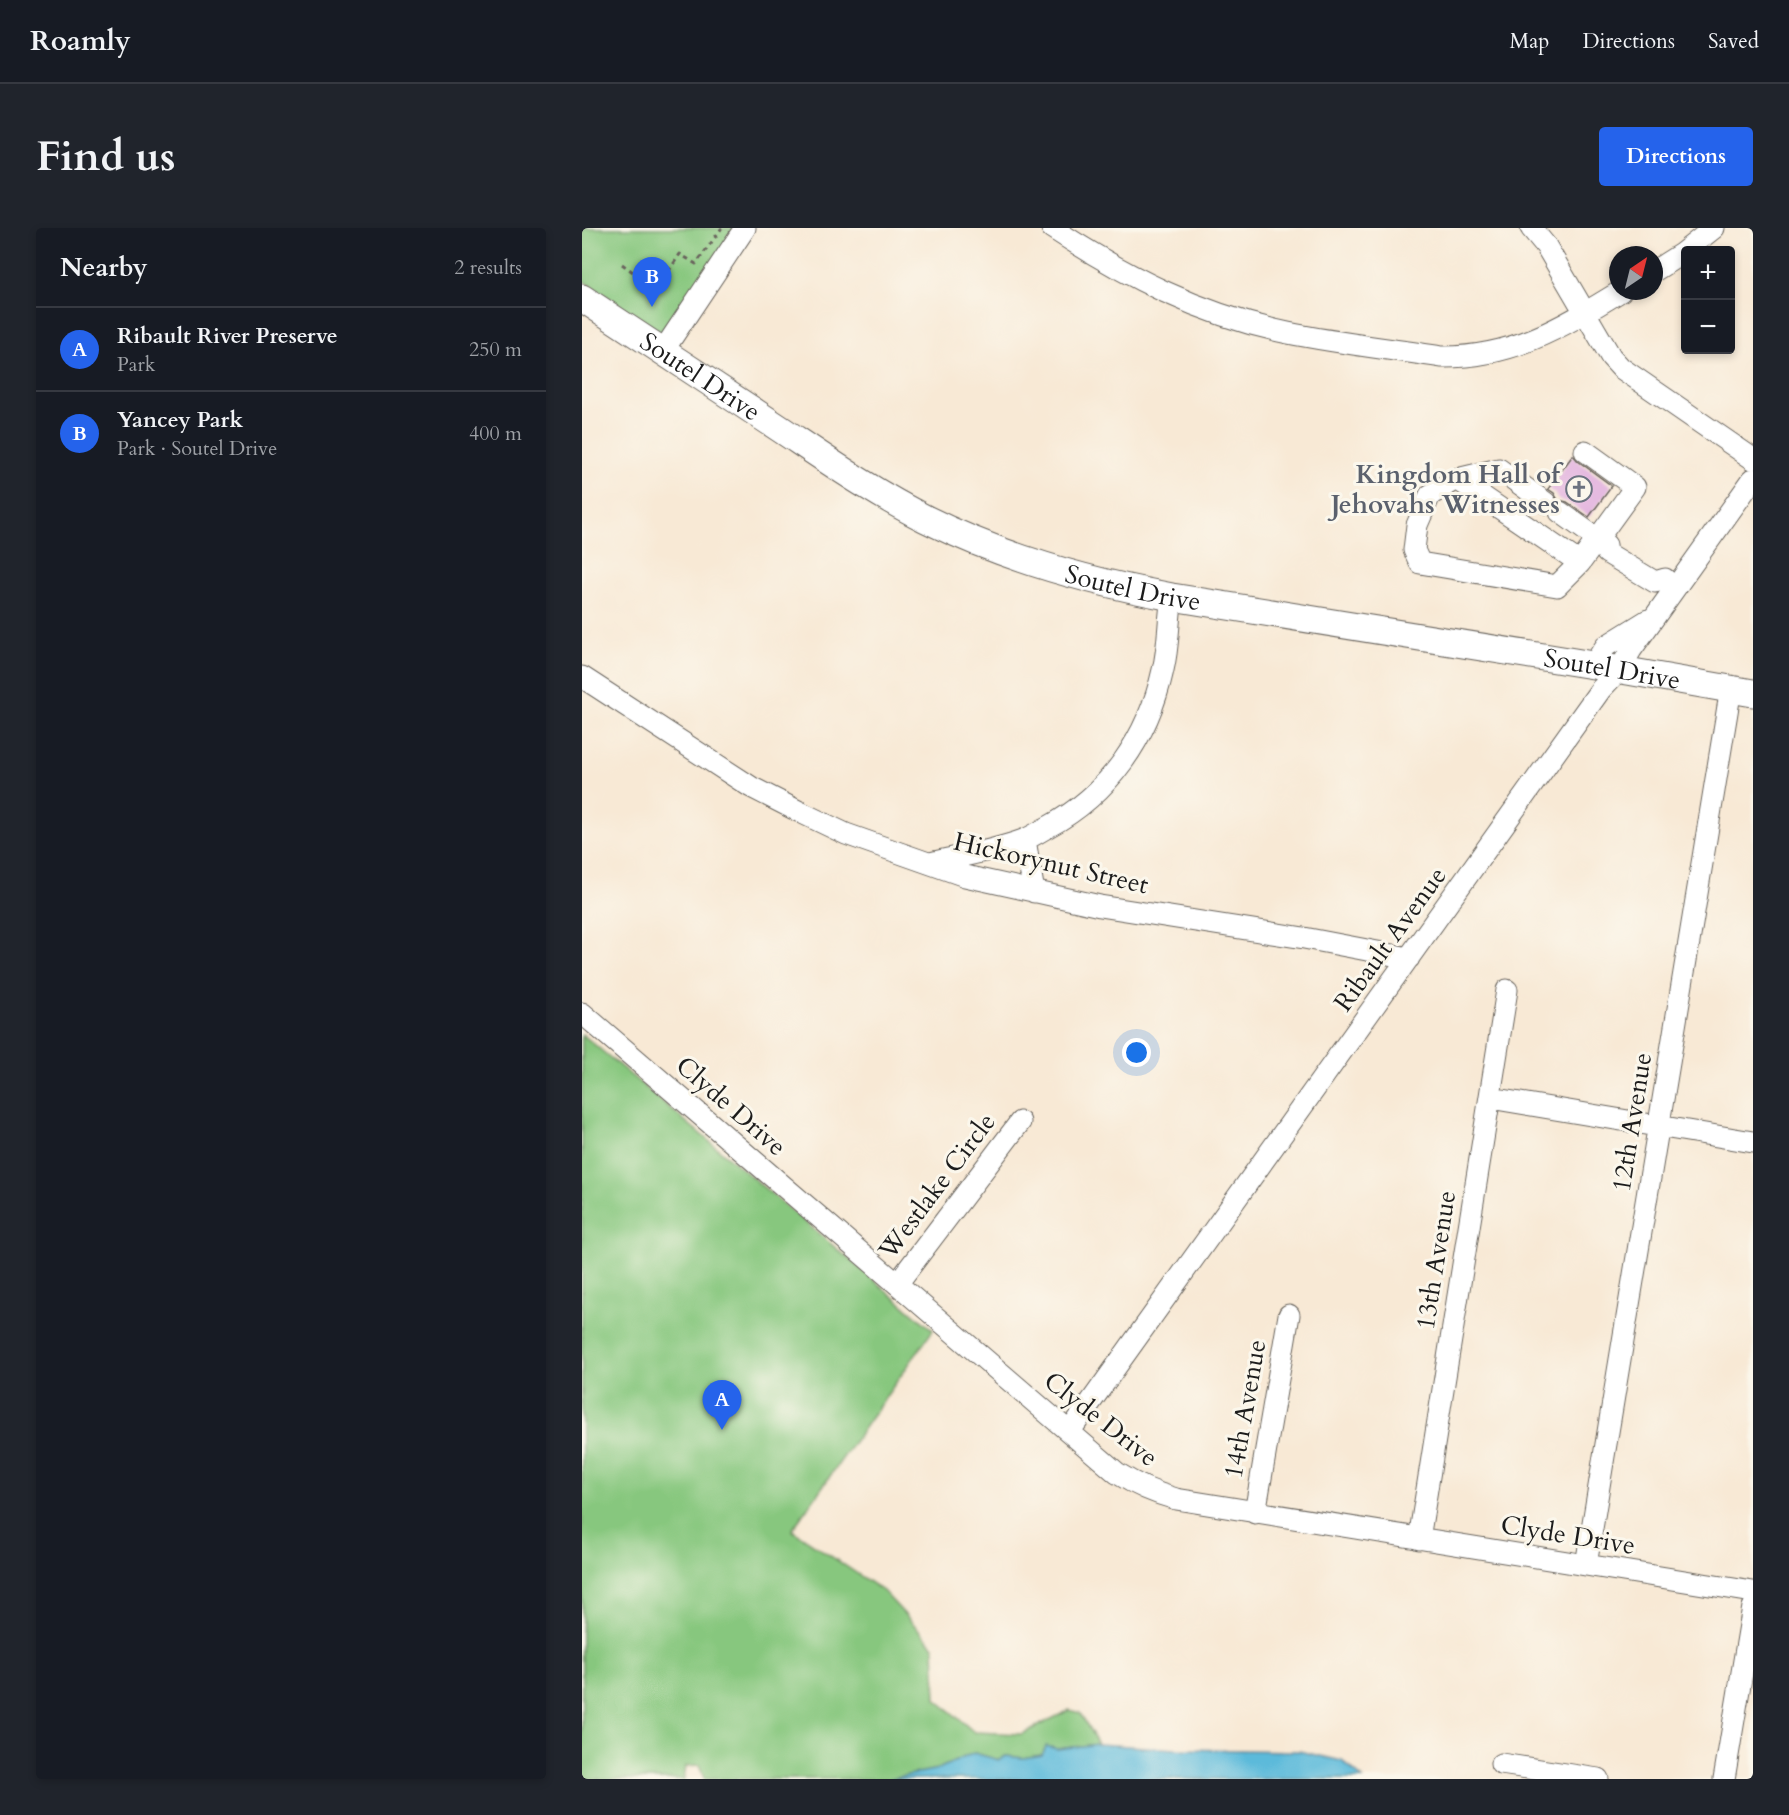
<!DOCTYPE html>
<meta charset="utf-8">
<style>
body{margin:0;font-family:Cardo,serif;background:#20242c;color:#f1f3f6}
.controls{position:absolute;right:18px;top:18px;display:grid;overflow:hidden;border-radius:6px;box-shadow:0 3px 9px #0003}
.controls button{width:54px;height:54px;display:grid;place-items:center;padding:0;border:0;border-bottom:2px solid #363941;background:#171b24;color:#f1f3f6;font:30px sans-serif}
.compass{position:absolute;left:1027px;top:18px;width:54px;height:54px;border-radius:50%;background:#171b24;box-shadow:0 3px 9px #0003;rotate:35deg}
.you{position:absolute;left:555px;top:825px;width:21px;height:21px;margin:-15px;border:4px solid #fff;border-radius:50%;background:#1a73e8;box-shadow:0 0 0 9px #1a73e833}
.badge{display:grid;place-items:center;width:39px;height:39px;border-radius:50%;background:#2563eb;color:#fff;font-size:20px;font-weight:700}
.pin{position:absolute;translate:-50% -50px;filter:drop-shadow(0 2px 3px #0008)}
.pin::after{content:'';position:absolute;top:32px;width:21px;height:18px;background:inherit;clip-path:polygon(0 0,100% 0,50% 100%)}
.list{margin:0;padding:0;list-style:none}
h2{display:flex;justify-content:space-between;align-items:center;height:78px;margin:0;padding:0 24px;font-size:26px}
h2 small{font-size:20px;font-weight:400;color:#9ea1a6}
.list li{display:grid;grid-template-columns:39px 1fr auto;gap:18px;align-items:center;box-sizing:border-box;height:84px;padding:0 24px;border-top:2px solid #363941}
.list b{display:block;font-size:22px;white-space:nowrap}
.list p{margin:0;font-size:20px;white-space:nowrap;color:#9ea1a6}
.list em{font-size:20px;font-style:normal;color:#9ea1a6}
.map{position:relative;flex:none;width:1171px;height:1551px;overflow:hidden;border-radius:6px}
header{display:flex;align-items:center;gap:36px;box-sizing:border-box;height:84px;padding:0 30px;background:#171b24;border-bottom:2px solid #363941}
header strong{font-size:28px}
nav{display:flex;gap:33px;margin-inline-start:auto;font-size:21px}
.intro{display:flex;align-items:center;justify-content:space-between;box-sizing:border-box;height:144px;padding:0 36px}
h1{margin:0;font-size:42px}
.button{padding:15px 27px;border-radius:6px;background:#2563eb;color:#fff;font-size:21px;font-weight:700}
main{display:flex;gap:36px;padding:0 36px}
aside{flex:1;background:#171b24;border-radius:6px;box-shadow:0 3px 9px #0003}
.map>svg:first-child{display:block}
.green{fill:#87c77e;stroke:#52724d;stroke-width:1.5}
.water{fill:#5cbada;stroke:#3c6b7b;stroke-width:1.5}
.building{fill:#dfa9dd}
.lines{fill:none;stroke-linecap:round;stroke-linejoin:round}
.minor-casing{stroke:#69645d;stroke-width:23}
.major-casing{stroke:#69645d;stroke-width:29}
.path{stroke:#69645d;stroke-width:3;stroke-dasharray:4.5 4.5;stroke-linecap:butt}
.minor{stroke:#fff;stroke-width:21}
.major{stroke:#fff;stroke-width:27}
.labels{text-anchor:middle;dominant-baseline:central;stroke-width:6;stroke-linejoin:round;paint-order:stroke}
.street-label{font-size:26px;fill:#1c1c1c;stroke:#fbf7ec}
.worship-label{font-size:26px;font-weight:bold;fill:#5b616d;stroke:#fbf7ec;text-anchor:end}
</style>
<header>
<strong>Roamly</strong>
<nav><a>Map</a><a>Directions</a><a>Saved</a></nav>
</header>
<div class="intro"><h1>Find us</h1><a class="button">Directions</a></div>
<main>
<aside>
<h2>Nearby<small>2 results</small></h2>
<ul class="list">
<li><span class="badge">A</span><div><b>Ribault River Preserve</b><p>Park</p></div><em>250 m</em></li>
<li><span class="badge">B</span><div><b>Yancey Park</b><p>Park · Soutel Drive</p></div><em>400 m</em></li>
</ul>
</aside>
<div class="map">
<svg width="1171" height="1551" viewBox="0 0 1171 1551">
<rect width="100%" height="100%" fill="#fbf7ec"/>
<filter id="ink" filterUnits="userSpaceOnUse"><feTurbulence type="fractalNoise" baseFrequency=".0167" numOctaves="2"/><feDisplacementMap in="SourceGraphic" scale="12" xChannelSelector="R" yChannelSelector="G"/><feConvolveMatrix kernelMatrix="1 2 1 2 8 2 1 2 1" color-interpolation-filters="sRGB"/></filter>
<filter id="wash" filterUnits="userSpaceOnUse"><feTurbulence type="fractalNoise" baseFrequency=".008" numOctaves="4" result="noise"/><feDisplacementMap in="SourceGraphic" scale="24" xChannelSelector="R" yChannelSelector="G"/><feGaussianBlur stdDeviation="1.35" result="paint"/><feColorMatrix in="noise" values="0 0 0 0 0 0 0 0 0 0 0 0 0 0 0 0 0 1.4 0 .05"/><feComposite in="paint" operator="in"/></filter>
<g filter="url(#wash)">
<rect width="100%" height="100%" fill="#f8e9d5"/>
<path class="green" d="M0,0h153l-72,106 -81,-54z
M0,806l351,296 -141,200 91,61 51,55 2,53 38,33 48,2 47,-24 11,3 18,31 -41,5 -15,6 -19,3 -17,-2 -7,4 -25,-7 -36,16 -49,10h-185l-5,-14 -13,1 -2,13h-102z"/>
<path class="water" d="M516,1516l78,5 123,2 43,10 21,18h-474l49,-10 36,-16 25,7 7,-4 17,2 19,-3 4,-9 11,3z"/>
<g id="blocks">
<path class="building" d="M991,227l5,6 34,25 -23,31 -22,-15 -9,-2 -4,-7 -6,-4z"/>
</g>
</g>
<g filter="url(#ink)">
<use href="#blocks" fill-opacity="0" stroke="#69645d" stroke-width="1.5"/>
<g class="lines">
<g class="minor-casing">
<path id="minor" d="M470,0c73,48 149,87 236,105 50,10 102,16 153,24 72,1 121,-30 180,-66
M949,0l15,18 65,111 10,11 132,91
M1072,43l27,-17 33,-26
M81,123l82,-123
M875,251l123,84 55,-76 -50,-36
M964,275l-47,-34 -42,10 -27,16 -13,30 -3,25 6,13 137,23 23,-23
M978,284l46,33 1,8 48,29 10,-3
M1011,437l13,-19 42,-26
M0,449l169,110 49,25 46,22 119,42 135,30 204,32 105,20
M443,612l9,52
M348,635c31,-7 63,-12 93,-23 9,-3 17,-9 25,-13 61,-33 100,-89 115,-157 6,-24 5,-49 9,-73
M0,785l535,460c19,12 37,20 59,26l577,93
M908,870l263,44
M315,1056l123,-162
M488,1203l531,-742 19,-20 11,-19 122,-171
M673,1285l34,-198
M837,1311l88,-549
M1004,1337l145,-877
M919,1536l97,15
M1142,1551l29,-172"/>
</g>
<g class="major-casing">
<g id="major">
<path id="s1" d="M0,70c66,43 131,87 197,130 48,32 95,65 147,91 78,39 160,62 246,78l421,68 160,28"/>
</g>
</g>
<path class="path" d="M40,36l22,16 22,-5 14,-21 16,10 25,-35 -1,-1"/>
<use href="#minor" class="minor"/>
<use href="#major" class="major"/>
</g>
</g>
<defs>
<g id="church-ring" transform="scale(1.35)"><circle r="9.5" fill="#fbf7ec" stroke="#6b7280" stroke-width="1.5"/><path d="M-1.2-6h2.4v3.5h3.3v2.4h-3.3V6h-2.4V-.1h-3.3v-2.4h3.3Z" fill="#6b7280"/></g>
</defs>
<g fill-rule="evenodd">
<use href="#church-ring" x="997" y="261"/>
</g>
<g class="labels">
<g class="street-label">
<text stroke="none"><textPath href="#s1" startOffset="142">Soutel Drive</textPath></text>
<text stroke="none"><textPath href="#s1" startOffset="628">Soutel Drive</textPath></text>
<text stroke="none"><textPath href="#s1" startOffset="1114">Soutel Drive</textPath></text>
<text transform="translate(469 635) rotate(13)">Hickorynut Street</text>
<text transform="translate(808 711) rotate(-54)">Ribault Avenue</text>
<text transform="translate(149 878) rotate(41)">Clyde Drive</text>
<text transform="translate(1050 894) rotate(-81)">12th Avenue</text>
<text transform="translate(355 958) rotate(-53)">Westlake Circle</text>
<text transform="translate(854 1032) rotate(-81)">13th Avenue</text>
<text transform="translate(663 1181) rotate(-80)">14th Avenue</text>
<text transform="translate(519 1191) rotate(38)">Clyde Drive</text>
<text transform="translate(986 1307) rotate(9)">Clyde Drive</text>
</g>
<g class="worship-label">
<text x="978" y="246">Kingdom Hall of<tspan x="978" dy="30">Jehovahs Witnesses</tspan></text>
</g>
</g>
</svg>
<div class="controls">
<button>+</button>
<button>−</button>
</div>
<svg class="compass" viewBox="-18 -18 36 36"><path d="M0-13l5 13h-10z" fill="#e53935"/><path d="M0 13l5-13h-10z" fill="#9ea1a6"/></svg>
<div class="you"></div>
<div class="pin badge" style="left:140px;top:1202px">A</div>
<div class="pin badge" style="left:70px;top:79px">B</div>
</div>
</main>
